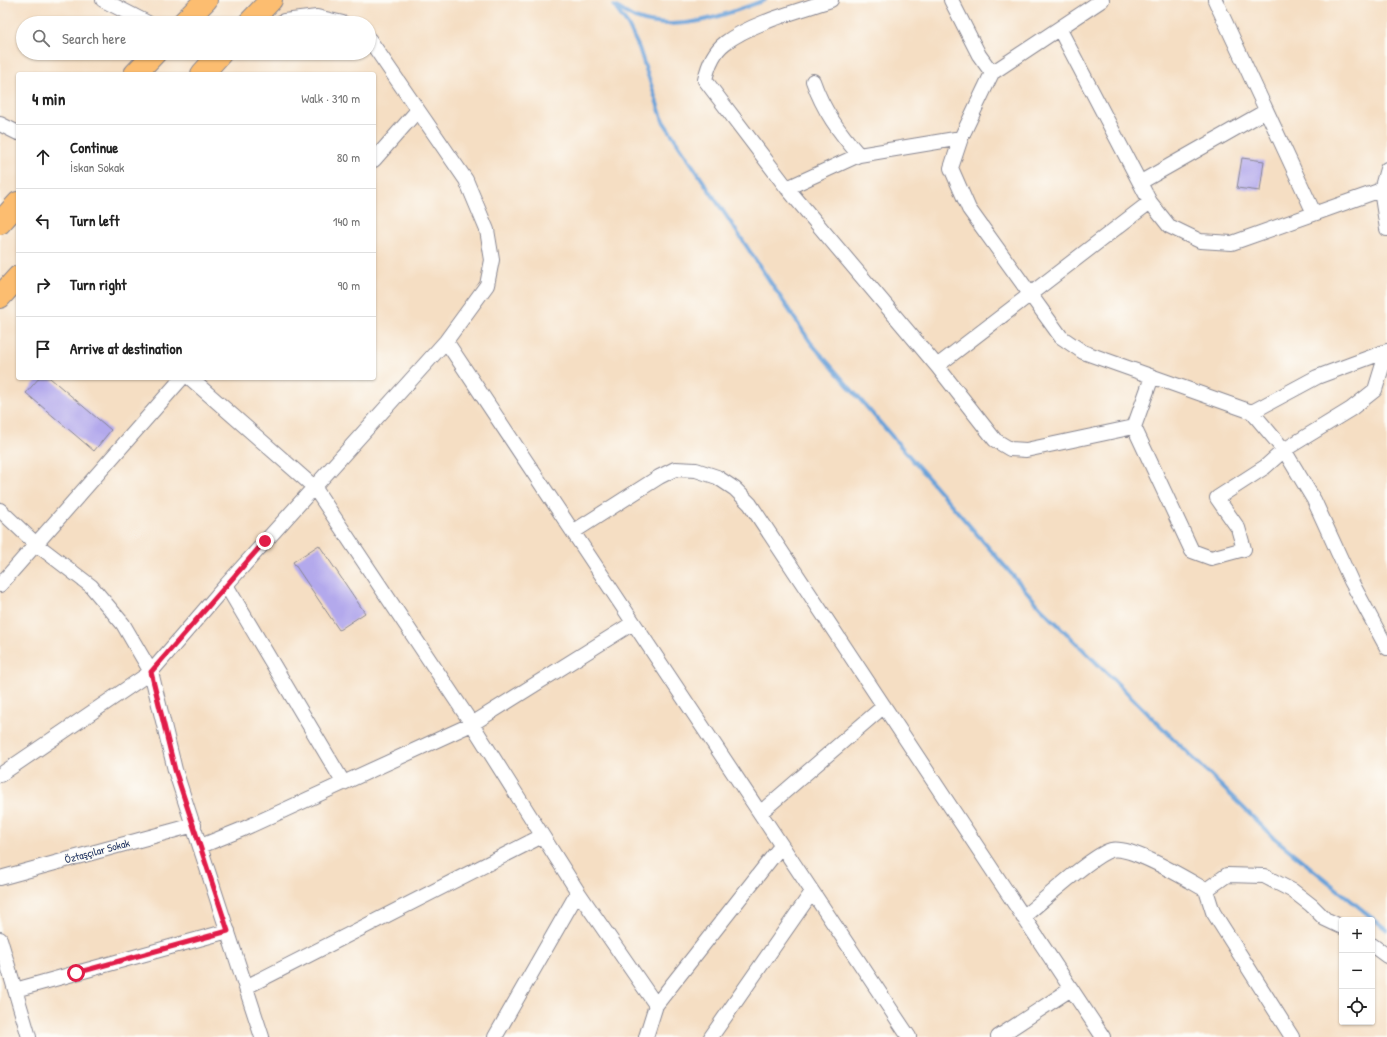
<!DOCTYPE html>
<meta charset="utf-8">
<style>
body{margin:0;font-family:"Patrick Hand",sans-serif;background:#f2f2f2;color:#222}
.controls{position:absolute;right:12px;bottom:12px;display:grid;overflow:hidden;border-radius:4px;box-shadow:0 1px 3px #0004}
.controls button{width:36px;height:36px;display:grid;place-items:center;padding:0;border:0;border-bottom:1px solid #e0e0e0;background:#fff;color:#222;font:20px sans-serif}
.stop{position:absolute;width:12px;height:12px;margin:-9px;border:3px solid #e11d48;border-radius:50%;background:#fff}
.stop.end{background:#e11d48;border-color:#fff;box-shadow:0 1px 4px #0008}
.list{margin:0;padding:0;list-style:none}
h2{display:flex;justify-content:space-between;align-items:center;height:52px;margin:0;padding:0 16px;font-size:17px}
h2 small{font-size:13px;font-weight:400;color:#767676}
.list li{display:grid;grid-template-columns:26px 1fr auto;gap:12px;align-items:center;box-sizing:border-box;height:64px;padding:0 16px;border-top:1px solid #e0e0e0}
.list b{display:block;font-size:15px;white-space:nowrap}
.list p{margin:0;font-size:13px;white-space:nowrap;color:#767676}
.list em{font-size:13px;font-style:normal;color:#767676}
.icon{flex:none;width:22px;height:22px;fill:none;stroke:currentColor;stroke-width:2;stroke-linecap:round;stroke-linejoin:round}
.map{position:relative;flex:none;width:1387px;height:1037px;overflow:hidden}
.search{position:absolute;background:#fff;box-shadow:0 1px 3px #0004;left:16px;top:16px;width:360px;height:44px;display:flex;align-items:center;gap:10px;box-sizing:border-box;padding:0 14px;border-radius:22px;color:#767676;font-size:15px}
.panel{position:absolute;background:#fff;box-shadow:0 1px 3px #0004;left:16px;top:72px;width:360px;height:308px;border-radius:4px}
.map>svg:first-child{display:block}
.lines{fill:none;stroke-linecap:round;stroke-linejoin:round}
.stream{stroke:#6ba2d9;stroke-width:4}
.building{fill:#b3a9ec}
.street-casing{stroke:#888690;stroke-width:16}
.primary-casing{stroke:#888690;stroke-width:24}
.street{stroke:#fff;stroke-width:14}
.primary{stroke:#fcbd6f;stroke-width:22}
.route{stroke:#e11d48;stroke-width:5}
.labels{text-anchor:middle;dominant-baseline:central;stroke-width:3;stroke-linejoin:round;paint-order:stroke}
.street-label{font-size:11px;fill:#1b2f5e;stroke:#fdfcf7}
</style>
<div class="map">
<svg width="1387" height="1037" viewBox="0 0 1387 1037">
<rect width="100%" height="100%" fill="#fdfcf7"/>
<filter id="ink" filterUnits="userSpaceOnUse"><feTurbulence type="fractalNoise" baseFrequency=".025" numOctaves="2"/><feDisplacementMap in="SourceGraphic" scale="8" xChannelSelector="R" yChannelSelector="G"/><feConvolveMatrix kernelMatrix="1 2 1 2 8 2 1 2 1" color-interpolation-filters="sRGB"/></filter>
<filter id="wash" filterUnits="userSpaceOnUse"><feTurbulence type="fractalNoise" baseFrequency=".012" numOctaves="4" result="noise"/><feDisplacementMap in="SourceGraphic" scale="16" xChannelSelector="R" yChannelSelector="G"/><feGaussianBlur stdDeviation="0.9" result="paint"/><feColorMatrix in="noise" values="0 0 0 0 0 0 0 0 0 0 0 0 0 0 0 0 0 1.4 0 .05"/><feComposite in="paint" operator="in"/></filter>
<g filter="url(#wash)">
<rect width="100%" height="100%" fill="#f5dec3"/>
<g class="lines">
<path class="stream" d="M614,6l14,19 11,23 24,73 148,222 230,265 231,228 115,94
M616,7c6,3 12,8 19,11 44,16 90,-3 130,-18"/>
</g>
<g id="blocks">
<path class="building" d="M1242,158l22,3 -4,30 -23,-3z
M39,378h11l61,52 -17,21 -68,-58z
M319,545l46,68 -26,17 -46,-68z"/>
</g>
</g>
<g filter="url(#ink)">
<use href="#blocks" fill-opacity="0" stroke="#888690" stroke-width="1"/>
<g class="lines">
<g class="street-casing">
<path id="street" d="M103,0l45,23
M831,0c-32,11 -78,22 -106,43 -12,9 -17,23 -20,37l82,108 150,178 58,74 15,9 16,1 108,-23
M951,0l28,55 13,18
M1102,0l-110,73 -31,65 -10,30 18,41 92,128 22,15 169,60 32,38 30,50 37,81 36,67
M1215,0l99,213
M280,23l4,-2 33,-4 26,6
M1060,30l90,172 19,24 31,15 32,2 149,-53
M813,81c10,29 26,51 46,74
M0,124l18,9
M374,160l43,-49
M1387,169l-6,21 6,39
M1141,182l125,-71
M787,188l72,-33 102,-17
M446,341l463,696
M937,366l213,-164
M1152,377l-18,50 58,124 19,7 33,-9 -6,-21 -21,-30 48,-31 19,-17 67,-41 24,-19 12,-39
M190,378l124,109 158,237 106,168 78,113
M1252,412l65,-35 70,-26
M0,510l36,34 55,42 32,38 28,48 24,98 87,267
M573,532l86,-55 16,-8 21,1 21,7 18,12 15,15 353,533
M0,585l182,-207
M226,585l117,197
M0,775l151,-103 75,-87 220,-244 41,-56 5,-25 -5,-30 -21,-50 -97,-141
M760,813l124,-107
M201,846l42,-17 229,-105 161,-101
M0,878l194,-53
M1023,917c18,-14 69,-62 88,-67 20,-5 75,29 95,40
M0,939l29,98
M1372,945l15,11
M246,987l296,-151
M15,990l213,-59
M495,1037l83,-145
M646,1037l10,-32 125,-159
M711,1037l101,-145
M998,1037l73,-48
M1292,1037l-79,-125 -7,-22 21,-15 37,1 29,15 18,14 14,14 17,8"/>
</g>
<g class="primary-casing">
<path id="primary" d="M183,23l23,-23
M249,23l22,-23
M135,74l20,-21
M202,74l19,-21
M0,223l18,-20
M0,297l18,-20"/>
</g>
<use href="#street" class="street"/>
<use href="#primary" class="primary"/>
</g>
</g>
<g class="lines" filter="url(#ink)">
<path class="route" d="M76,973l152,-42 -53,-161 -24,-98 114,-131"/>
</g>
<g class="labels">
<g class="street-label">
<text transform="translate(97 851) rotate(-15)">Öztaşçılar Sokak</text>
</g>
</g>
</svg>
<div class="controls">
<button>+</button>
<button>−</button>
<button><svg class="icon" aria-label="locate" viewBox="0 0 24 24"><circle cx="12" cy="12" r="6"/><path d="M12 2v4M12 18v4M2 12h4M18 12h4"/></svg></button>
</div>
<div class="stop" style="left:76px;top:973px"></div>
<div class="stop end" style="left:265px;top:541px"></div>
<div class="search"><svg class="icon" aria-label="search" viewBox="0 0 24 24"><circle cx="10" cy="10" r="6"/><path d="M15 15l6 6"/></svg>Search here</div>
<section class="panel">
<h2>4 min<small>Walk · 310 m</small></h2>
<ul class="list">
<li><svg class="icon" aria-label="ahead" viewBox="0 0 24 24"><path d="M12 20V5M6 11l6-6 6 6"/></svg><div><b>Continue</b><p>İskan Sokak</p></div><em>80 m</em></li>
<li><svg class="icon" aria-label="left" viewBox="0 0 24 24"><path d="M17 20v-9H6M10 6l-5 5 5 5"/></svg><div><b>Turn left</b></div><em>140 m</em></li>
<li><svg class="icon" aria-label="right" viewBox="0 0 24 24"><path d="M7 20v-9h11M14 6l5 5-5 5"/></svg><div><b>Turn right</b></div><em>90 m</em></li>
<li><svg class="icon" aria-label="arrive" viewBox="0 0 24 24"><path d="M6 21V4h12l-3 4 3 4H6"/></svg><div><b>Arrive at destination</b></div></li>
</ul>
</section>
</div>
